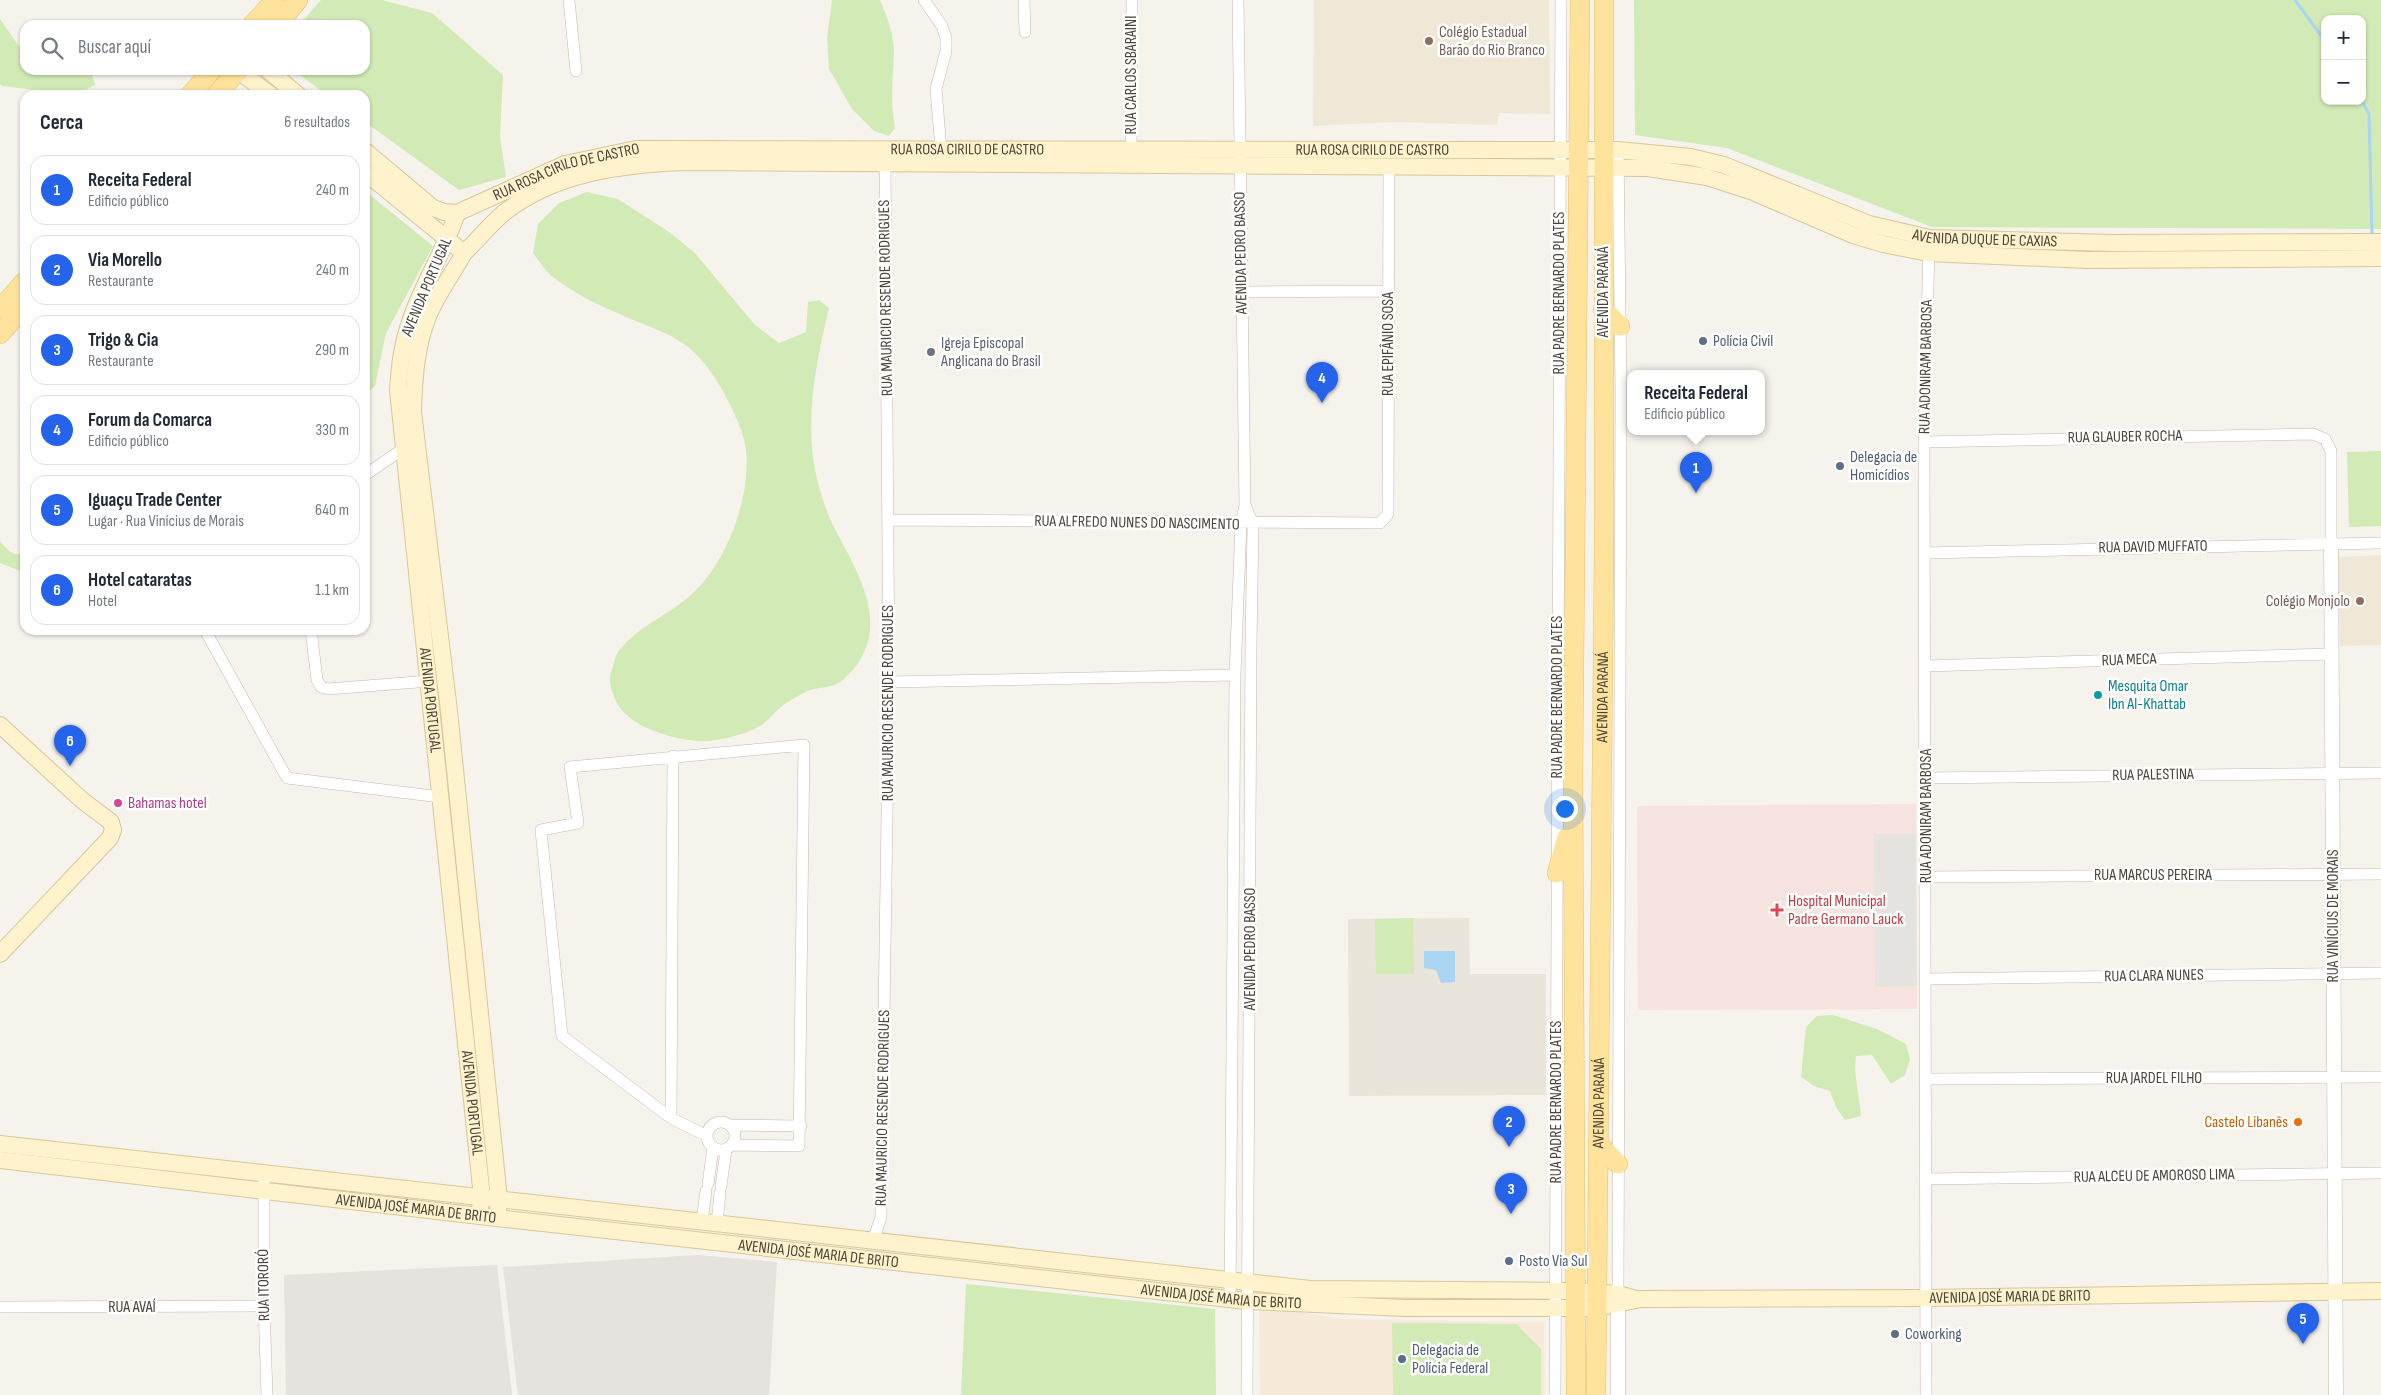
<!DOCTYPE html>
<html lang="es">
<meta charset="utf-8">
<style>
body{margin:0;font-family:"Sofia Sans Condensed",sans-serif;background:#f2f2f3;color:#1f2937}
.controls{position:absolute;right:15px;top:15px;display:grid;overflow:hidden;border-radius:10px;box-shadow:0 1px 4px #0004}
.controls button{width:45px;height:45px;display:grid;place-items:center;padding:0;border:0;border-bottom:1px solid #e0e1e3;background:#fff;color:#1f2937;font:25px sans-serif}
.you{position:absolute;left:1564px;top:808px;width:18px;height:18px;margin:-12px;border:4px solid #fff;border-radius:50%;background:#1a73e8;box-shadow:0 0 0 8px #1a73e833}
.badge{display:grid;place-items:center;width:32px;height:32px;border-radius:50%;background:#2563eb;color:#fff;font-size:16px;font-weight:700}
.pin{position:absolute;translate:-50% -41px;filter:drop-shadow(0 1px 2px #0008)}
.pin::after{content:'';position:absolute;top:26px;width:18px;height:15px;background:inherit;clip-path:polygon(0 0,100% 0,50% 100%)}
.popup{position:absolute;left:1627px;top:370px;width:138px;height:65px;box-sizing:border-box;display:grid;place-content:center;border-radius:10px;background:#fff;filter:drop-shadow(0 1px 4px #0005);font-size:16px;white-space:nowrap;color:#747a83}
.popup b{font-size:19px;color:#1f2937}
.popup::after{content:'';position:absolute;left:50%;top:100%;margin-left:-10px;border:10px solid transparent;border-top-color:#fff}
.list{margin:0;padding:0;list-style:none}
h2{display:flex;justify-content:space-between;align-items:center;height:65px;margin:0;padding:0 20px;font-size:21px}
h2 small{font-size:16px;font-weight:400;color:#747a83}
.list li{display:grid;grid-template-columns:32px 1fr auto;gap:15px;align-items:center;box-sizing:border-box;height:70px;margin:0 10px 10px;padding:0 10px;border:1px solid #e0e1e3;border-radius:15px}
.list b{display:block;font-size:19px;white-space:nowrap}
.list p{margin:0;font-size:16px;white-space:nowrap;color:#747a83}
.list em{font-size:16px;font-style:normal;color:#747a83}
.icon{flex:none;width:28px;height:28px;fill:none;stroke:currentColor;stroke-width:2;stroke-linecap:round;stroke-linejoin:round}
.map{position:relative;flex:none;width:2381px;height:1395px;overflow:hidden}
.search{position:absolute;background:#fff;box-shadow:0 1px 4px #0004;left:20px;top:20px;width:350px;height:55px;display:flex;align-items:center;gap:12px;box-sizing:border-box;padding:0 18px;border-radius:15px;color:#747a83;font-size:19px}
.panel{position:absolute;background:#fff;box-shadow:0 1px 4px #0004;left:20px;top:90px;width:350px;height:545px;border-radius:15px}
.map>svg:first-child{display:block}
.residential{fill:#eae5da}
.commercial{fill:#f7ead8}
.industrial{fill:#e6e2dd}
.education{fill:#efe8d6}
.medical{fill:#f6e3e0}
.green{fill:#d2eab5;fill-rule:evenodd}
.parking{fill:#e5e3e0}
.water{fill:#a9d4f2}
.lines{fill:none;stroke-linecap:round;stroke-linejoin:round}
.stream{stroke:#a9d4f2;stroke-width:3}
.minor-casing{stroke:#c2bbae;stroke-width:12}
.tertiary-casing{stroke:#c2bbae;stroke-width:15}
.secondary-casing{stroke:#d6c79b;stroke-width:18}
.primary-casing{stroke:#e6c16a;stroke-width:20}
.minor{stroke:#fff;stroke-width:11}
.tertiary{stroke:#fff;stroke-width:14}
.secondary{stroke:#fff3cd;stroke-width:16}
.primary{stroke:#ffe39c;stroke-width:19}
.education-dot{fill:#8d6e63;stroke:#fff;stroke-width:2}
.service-dot{fill:#5c6f8a;stroke:#fff;stroke-width:2}
.worship-dot{fill:#6b7280;stroke:#fff;stroke-width:2}
.culture-dot{fill:#0f9aa8;stroke:#fff;stroke-width:2}
.hotel-dot{fill:#d1479c;stroke:#fff;stroke-width:2}
.health-dot{fill:#e0444e;stroke:#fff;stroke-width:2}
.food-dot{fill:#e8710a;stroke:#fff;stroke-width:2}
.labels{text-anchor:middle;dominant-baseline:central;stroke-width:5;stroke-linejoin:round;paint-order:stroke}
.education-label{font-size:16px;fill:#785e54;stroke:#fff;text-anchor:start}
.street-label{font-size:16px;fill:#4b4439;stroke:#fff}
.service-label{font-size:16px;fill:#4e5e75;stroke:#fff;text-anchor:start}
.worship-label{font-size:16px;fill:#5b616d;stroke:#fff;text-anchor:start}
.culture-label{font-size:16px;fill:#0d838f;stroke:#fff;text-anchor:start}
.hotel-label{font-size:16px;fill:#b23c85;stroke:#fff;text-anchor:start}
.health-label{font-size:16px;fill:#be3a42;stroke:#fff;text-anchor:start}
.food-label{font-size:16px;fill:#c56008;stroke:#fff;text-anchor:end}
</style>
<div class="map">
<svg width="2381" height="1395" viewBox="0 0 2381 1395">
<rect width="100%" height="100%" fill="#f6f3ec"/>
<path class="residential" d="M1469,918l1,56h76v121l-197,1 -1,-177z"/>
<path class="commercial" d="M1259,1305l82,14 203,3 1,73h-285z"/>
<path class="industrial" d="M697,1255l80,7 -8,133h-251l-15,-128z
M497,1265l15,130h-226l-2,-120z"/>
<path class="education" d="M1314,0h235l1,114 -51,-1 -2,12 -102,-3 -82,4z
M2381,555v90l-41,1 -2,-89z"/>
<path class="medical" d="M1916,804l1,205 -279,1 -1,-204z"/>
<path class="green" d="M321,0h61l50,13 71,62 -3,62 6,40 -47,13 -94,-68v-27h-38l-34,-25h72v-45h-66z
M832,0h48c7,16 14,35 14,53 -1,28 -4,47 1,75l-6,8 -15,-5 -22,-22 -23,-40 -2,-31z
M1634,0h747v229l-449,-2 -205,-79 -92,-13zM2325,19h37v82h-37z
M0,19l25,36v15h66l4,15 -19,10 -74,-9 -2,-2z
M365,191l68,55 -47,87 -11,53 -10,9z
M587,192l31,7 51,33 25,20 61,73 24,18 27,-11 2,-30 11,-2 10,8c-12,50 -22,99 -16,150 3,21 9,41 17,61 20,42 59,94 30,141 -4,7 -15,19 -21,23 -9,5 -22,4 -31,8 -7,3 -15,8 -22,12 -9,6 -15,15 -23,21 -13,10 -51,19 -67,17 -31,-4 -73,-15 -83,-47 -3,-10 -5,-15 -1,-24 2,-8 4,-17 10,-23 19,-22 48,-33 70,-53 35,-32 59,-97 54,-144 -1,-9 -5,-22 -9,-30 -11,-26 -27,-55 -49,-73 -16,-13 -38,-20 -57,-28 -26,-11 -56,-24 -78,-42 -8,-6 -14,-16 -20,-24l5,-29 21,-21z
M2381,451v75l-32,1 -2,-75z
M0,541c7,9 13,16 25,12v20l-25,-10z
M1413,918l1,56h-38l-1,-55z
M1833,1015l44,14 29,15 4,15 -5,16 -14,9 -19,-29 -16,1c-3,21 4,40 5,60l-16,4 -9,-13 -6,-16 -16,-5 -13,-9 5,-50 11,-11z
M966,1284l249,25 1,86h-255z
M1392,1323l124,1 25,25v46h-148z"/>
<path class="parking" d="M1874,834h42l1,152 -42,1z"/>
<path class="water" d="M1424,951h31v31l-14,1 -5,-13 -12,-2z"/>
<g class="lines">
<path class="stream" d="M2295,0l30,41
M2362,101l7,13 3,122"/>
<g class="minor-casing">
<path id="minor" d="M569,0l7,71
M924,0l18,26 4,12v13l-10,38 5,61
M1024,0l1,32
M1131,156l1,-156
M1242,292l146,-1
M1924,442l389,-8 12,5 6,12v92
M365,475l38,-26
M1245,505l8,19 -2,122 -4,749
M888,520l492,3 8,-9 1,-347
M1925,553l456,-10
M205,630l82,148 153,19
M311,630l6,50 4,7 7,2 102,-8
M1925,666l407,-12
M889,682l346,-7
M1926,778l455,-5
M1926,877l455,-3
M1926,979l455,-6
M1927,1079l454,-2
M671,1118l2,-362
M707 1136a14 14 0 1 1 28 0a14 14 0 1 1-28 0Z
M730,1125l71,1
M707,1136l-36,-18 -109,-82 -21,-206 37,-7 -8,-56 234,-22 -5,401 -66,-1
M264,1174v132l3,89
M1927,1179l454,-6
M708,1184l5,-36
M721,1186l5,-36
M702,1222l4,-31
M717,1223l3,-30
M873,1241l8,-24 8,-535 -4,-525
M1618,1294l3,-901 -3,-243
M1230,1298l5,-623 6,-151 4,-19 -7,-505
M0,1307l264,-1
M1555,1395l6,-1395
M1926,1395l-2,-953 5,-195"/>
</g>
<g class="tertiary-casing">
<path id="tertiary" d="M2331,543l5,852
M1618,1295v100"/>
</g>
<g class="secondary-casing">
<g id="secondary">
<path d="M268,70l30,25"/>
<path d="M238,71l33,24"/>
<path id="s1" d="M365,151l68,57 11,4 13,1 108,-49 71,-15 982,1 73,7 33,8 145,59 61,14 182,5 269,-1"/>
<path d="M365,172l99,81c14,-13 26,-29 41,-41 50,-39 115,-47 176,-50l967,6 59,9 46,15 100,43 30,9 45,9 159,7 294,-2"/>
<path id="s2" d="M457,213c-15,45 -45,87 -54,135 -3,13 -4,28 -5,42l84,807 -2,11"/>
<path d="M464,253c-11,20 -26,40 -35,61 -13,31 -15,65 -16,98l36,299 50,488 -1,11"/>
<path d="M0,725l83,76 28,21 2,8 -3,8 -110,116"/>
<path d="M0,1144l1310,145 266,2 42,3 18,5"/>
<path id="s3" d="M0,1160l497,58 750,83 158,7h191l45,-9 286,-1 454,-7"/>
</g>
</g>
<g class="primary-casing">
<g id="primary">
<path d="M252,25l23,-25"/>
<path d="M277,25l21,-25"/>
<path d="M190,95l22,-25"/>
<path d="M216,95l23,-25"/>
<path d="M0,309l25,-28"/>
<path d="M1603,309l17,17"/>
<path d="M0,334l25,-28"/>
<path d="M1557,873l10,-36"/>
<path d="M1598,1143l20,21"/>
<path d="M1576,1395l-3,-621 7,-774"/>
<path id="s4" d="M1596,1395l8,-844v-551"/>
</g>
</g>
<use href="#minor" class="minor"/>
<use href="#tertiary" class="tertiary"/>
<use href="#secondary" class="secondary"/>
<use href="#primary" class="primary"/>
</g>
<g class="education-dot">
<circle cx="1429" cy="41" r="5"/>
<circle cx="2360" cy="601" r="5"/>
</g>
<g class="service-dot">
<circle cx="1703" cy="341" r="5"/>
<circle cx="1840" cy="466" r="5"/>
<circle cx="1509" cy="1261" r="5"/>
<circle cx="1895" cy="1334" r="5"/>
<circle cx="1402" cy="1359" r="5"/>
</g>
<circle class="worship-dot" cx="931" cy="352" r="5"/>
<circle class="culture-dot" cx="2098" cy="695" r="5"/>
<circle class="hotel-dot" cx="118" cy="803" r="5"/>
<path class="health-dot" d="M1774.5 902.5h5v5h5v5h-5v5h-5v-5h-5v-5h5z"/>
<circle class="food-dot" cx="2298" cy="1122" r="5"/>
<g class="labels">
<g class="education-label">
<text x="1439" y="32">Colégio Estadual<tspan x="1439" dy="18">Barão do Rio Branco</tspan></text>
<text x="2350" y="601" text-anchor="end">Colégio Monjolo</text>
</g>
<g class="street-label">
<text transform="translate(1131 75) rotate(-90)">RUA CARLOS SBARAINI</text>
<text stroke="none"><textPath href="#s1" startOffset="636">RUA ROSA CIRILO DE CASTRO</textPath></text>
<text stroke="none"><textPath href="#s1" startOffset="1041">RUA ROSA CIRILO DE CASTRO</textPath></text>
<text stroke="none"><textPath href="#s1" startOffset="231">RUA ROSA CIRILO DE CASTRO</textPath></text>
<text stroke="none"><textPath href="#s1" startOffset="1668">AVENIDA DUQUE DE CAXIAS</textPath></text>
<text transform="translate(1241 253) rotate(-91)">AVENIDA PEDRO BASSO</text>
<text transform="translate(427 287) rotate(-67)">AVENIDA PORTUGAL</text>
<text transform="translate(1603 292) rotate(-90)">AVENIDA PARANÁ</text>
<text transform="translate(1559 293) rotate(-90)">RUA PADRE BERNARDO PLATES</text>
<text transform="translate(886 298) rotate(-91)">RUA MAURICIO RESENDE RODRIGUES</text>
<text transform="translate(1388 344) rotate(-90)">RUA EPIFÂNIO SOSA</text>
<text transform="translate(1926 367) rotate(-89)">RUA ADONIRAM BARBOSA</text>
<text transform="translate(2125 437) rotate(-1)">RUA GLAUBER ROCHA</text>
<text transform="translate(1137 523) rotate(1)">RUA ALFREDO NUNES DO NASCIMENTO</text>
<text transform="translate(2153 547) rotate(-1)">RUA DAVID MUFFATO</text>
<text transform="translate(2129 660) rotate(-2)">RUA MECA</text>
<text transform="translate(1557 697) rotate(-90)">RUA PADRE BERNARDO PLATES</text>
<text stroke="none"><textPath href="#s4" startOffset="698">AVENIDA PARANÁ</textPath></text>
<text stroke="none"><textPath href="#s2" startOffset="500">AVENIDA PORTUGAL</textPath></text>
<text transform="translate(888 703) rotate(-90)">RUA MAURICIO RESENDE RODRIGUES</text>
<text transform="translate(2153 775) rotate(-1)">RUA PALESTINA</text>
<text transform="translate(1926 816) rotate(-90)">RUA ADONIRAM BARBOSA</text>
<text x="2153" y="875">RUA MARCUS PEREIRA</text>
<text transform="translate(2333 916) rotate(-90)">RUA VINÍCIUS DE MORAIS</text>
<text transform="translate(1250 949) rotate(-90)">AVENIDA PEDRO BASSO</text>
<text transform="translate(2154 976) rotate(-1)">RUA CLARA NUNES</text>
<text x="2154" y="1078">RUA JARDEL FILHO</text>
<text transform="translate(1556 1102) rotate(-90)">RUA PADRE BERNARDO PLATES</text>
<text stroke="none"><textPath href="#s4" startOffset="292">AVENIDA PARANÁ</textPath></text>
<text stroke="none"><textPath href="#s2" startOffset="905">AVENIDA PORTUGAL</textPath></text>
<text transform="translate(883 1108) rotate(-89)">RUA MAURICIO RESENDE RODRIGUES</text>
<text transform="translate(2154 1176) rotate(-1)">RUA ALCEU DE AMOROSO LIMA</text>
<text stroke="none"><textPath href="#s3" startOffset="419">AVENIDA JOSÉ MARIA DE BRITO</textPath></text>
<text stroke="none"><textPath href="#s3" startOffset="824">AVENIDA JOSÉ MARIA DE BRITO</textPath></text>
<text transform="translate(264 1285) rotate(-91)">RUA ITORORÓ</text>
<text stroke="none"><textPath href="#s3" startOffset="1229">AVENIDA JOSÉ MARIA DE BRITO</textPath></text>
<text stroke="none"><textPath href="#s3" startOffset="2019">AVENIDA JOSÉ MARIA DE BRITO</textPath></text>
<text x="132" y="1307">RUA AVAÍ</text>
</g>
<g class="service-label">
<text x="1713" y="341">Polícia Civil</text>
<text x="1850" y="457">Delegacia de<tspan x="1850" dy="18">Homicídios</tspan></text>
<text x="1519" y="1261">Posto Via Sul</text>
<text x="1905" y="1334">Coworking</text>
<text x="1412" y="1350">Delegacia de<tspan x="1412" dy="18">Polícia Federal</tspan></text>
</g>
<g class="worship-label">
<text x="941" y="343">Igreja Episcopal<tspan x="941" dy="18">Anglicana do Brasil</tspan></text>
</g>
<g class="culture-label">
<text x="2108" y="686">Mesquita Omar<tspan x="2108" dy="18">Ibn Al-Khattab</tspan></text>
</g>
<g class="hotel-label">
<text x="128" y="803">Bahamas hotel</text>
</g>
<g class="health-label">
<text x="1788" y="901">Hospital Municipal<tspan x="1788" dy="18">Padre Germano Lauck</tspan></text>
</g>
<g class="food-label">
<text x="2288" y="1122">Castelo Libanês</text>
</g>
</g>
</svg>
<div class="controls">
<button>+</button>
<button>−</button>
</div>
<div class="you"></div>
<div class="pin badge" style="left:1696px;top:493px">1</div>
<div class="popup"><b>Receita Federal</b>Edificio público</div>
<div class="pin badge" style="left:1509px;top:1147px">2</div>
<div class="pin badge" style="left:1511px;top:1214px">3</div>
<div class="pin badge" style="left:1322px;top:403px">4</div>
<div class="pin badge" style="left:2303px;top:1344px">5</div>
<div class="pin badge" style="left:70px;top:766px">6</div>
<div class="search"><svg class="icon" aria-label="search" viewBox="0 0 24 24"><circle cx="10" cy="10" r="6"/><path d="M15 15l6 6"/></svg>Buscar aquí</div>
<section class="panel">
<h2>Cerca<small>6 resultados</small></h2>
<ul class="list">
<li><span class="badge">1</span><div><b>Receita Federal</b><p>Edificio público</p></div><em>240 m</em></li>
<li><span class="badge">2</span><div><b>Via Morello</b><p>Restaurante</p></div><em>240 m</em></li>
<li><span class="badge">3</span><div><b>Trigo &amp; Cia</b><p>Restaurante</p></div><em>290 m</em></li>
<li><span class="badge">4</span><div><b>Forum da Comarca</b><p>Edificio público</p></div><em>330 m</em></li>
<li><span class="badge">5</span><div><b>Iguaçu Trade Center</b><p>Lugar · Rua Vinícius de Morais</p></div><em>640 m</em></li>
<li><span class="badge">6</span><div><b>Hotel cataratas</b><p>Hotel</p></div><em>1.1 km</em></li>
</ul>
</section>
</div>
